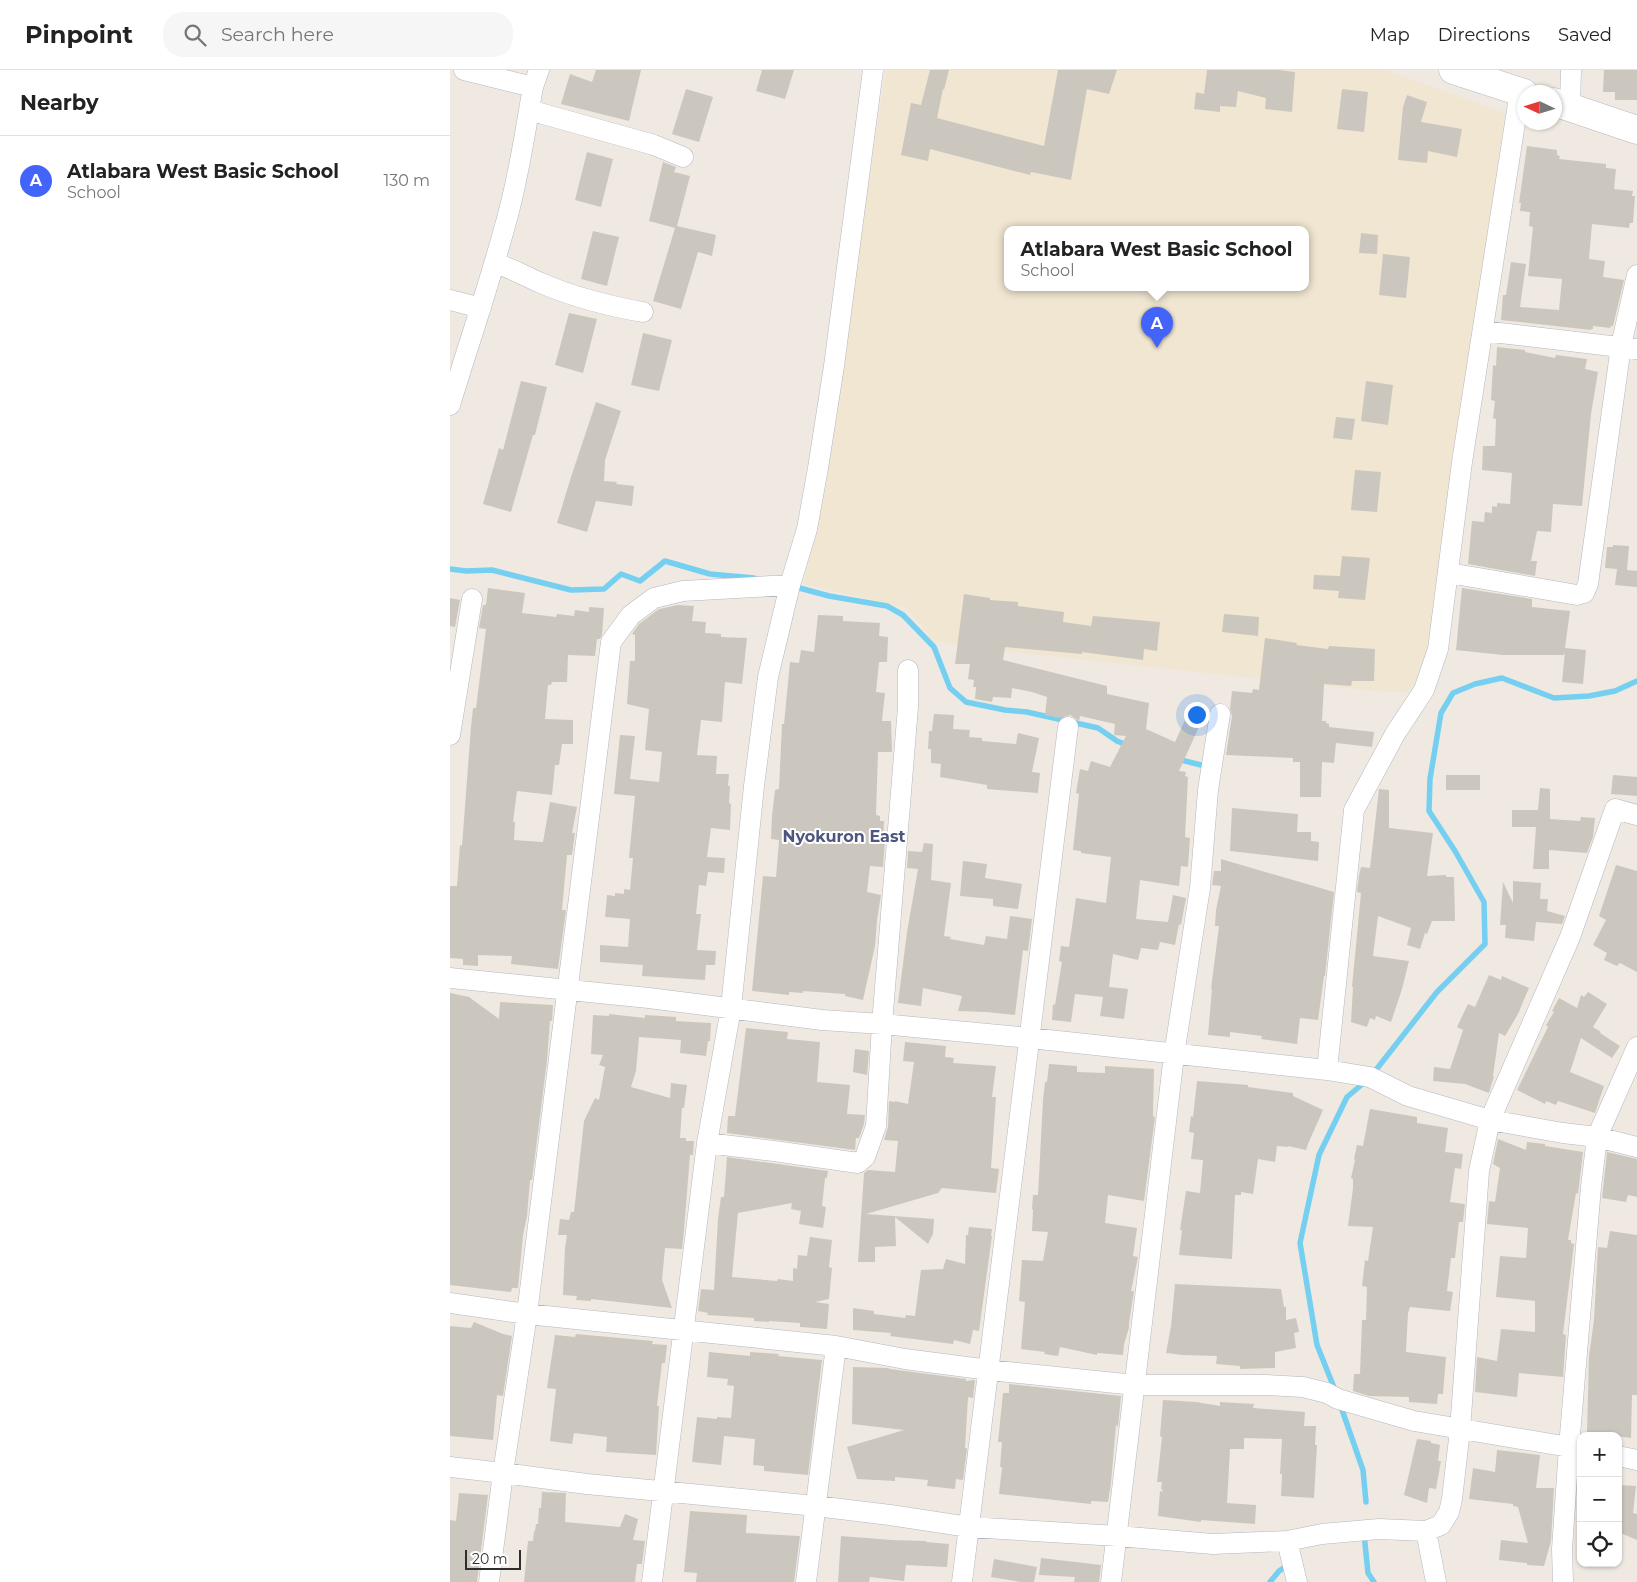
<!DOCTYPE html>
<meta charset="utf-8">
<style>
body{margin:0;font-family:Montserrat,sans-serif;background:#f6f6f6;color:#222}
.controls{position:absolute;right:15px;bottom:15px;display:grid;overflow:hidden;border-radius:10px;box-shadow:0 1px 4px #0004}
.controls button{width:45px;height:45px;display:grid;place-items:center;padding:0;border:0;border-bottom:1px solid #e0e0e0;background:#fff;color:#222;font:25px sans-serif}
.compass{position:absolute;left:1067px;top:15px;width:45px;height:45px;border-radius:50%;background:#fff;box-shadow:0 1px 4px #0004;rotate:274deg}
.scale{position:absolute;left:15px;bottom:12px;width:56px;box-sizing:border-box;padding-left:5px;border:2px solid #2e2e2e;border-top:0;font-size:14px;line-height:18px;white-space:nowrap;color:#2e2e2e;-webkit-text-stroke:4px #fff;paint-order:stroke}
.you{position:absolute;left:746px;top:644px;width:18px;height:18px;margin:-12px;border:4px solid #fff;border-radius:50%;background:#1a73e8;box-shadow:0 0 0 8px #1a73e833}
.badge{display:grid;place-items:center;width:32px;height:32px;border-radius:50%;background:#4264fb;color:#fff;font-size:16px;font-weight:700}
.pin{position:absolute;translate:-50% -41px;filter:drop-shadow(0 1px 2px #0008)}
.pin::after{content:'';position:absolute;top:26px;width:18px;height:15px;background:inherit;clip-path:polygon(0 0,100% 0,50% 100%)}
.popup{position:absolute;left:554px;top:156px;width:305px;height:65px;box-sizing:border-box;display:grid;place-content:center;border-radius:10px;background:#fff;filter:drop-shadow(0 1px 4px #0005);font-size:16px;white-space:nowrap;color:#767676}
.popup b{font-size:19px;color:#222}
.popup::after{content:'';position:absolute;left:50%;top:100%;margin-left:-10px;border:10px solid transparent;border-top-color:#fff}
.list{margin:0;padding:0;list-style:none}
h2{display:flex;justify-content:space-between;align-items:center;height:65px;margin:0;padding:0 20px;font-size:21px}
h2 small{font-size:16px;font-weight:400;color:#767676}
.list li{display:grid;grid-template-columns:32px 1fr auto;gap:15px;align-items:center;box-sizing:border-box;height:90px;padding:0 20px;border-top:1px solid #e0e0e0}
.list b{display:block;font-size:19px;white-space:nowrap}
.list p{margin:0;font-size:16px;white-space:nowrap;color:#767676}
.list em{font-size:16px;font-style:normal;color:#767676}
.icon{flex:none;width:28px;height:28px;fill:none;stroke:currentColor;stroke-width:2;stroke-linecap:round;stroke-linejoin:round}
.map{position:relative;flex:none;width:1187px;height:1512px;overflow:hidden}
header{display:flex;align-items:center;gap:30px;box-sizing:border-box;height:70px;padding:0 25px;background:#fff;border-bottom:1px solid #e0e0e0}
header strong{font-size:24px}
nav{display:flex;gap:28px;margin-inline-start:auto;font-size:18px}
.search{width:350px;height:45px;background:#f6f6f6;display:flex;align-items:center;gap:12px;box-sizing:border-box;padding:0 18px;border-radius:20px;color:#767676;font-size:19px}
main{display:flex}
aside{flex:1;background:#fff}
.map>svg:first-child{display:block}
.education{fill:#f0e6d1;fill-rule:evenodd}
.lines{fill:none;stroke-linecap:round;stroke-linejoin:round}
.stream{stroke:#75cff0;stroke-width:5.5}
.building{fill:#cbc7bf}
.minor-casing{stroke:#b4b7c1;stroke-width:21}
.secondary-casing{stroke:#b4b7c1;stroke-width:29}
.minor{stroke:#fff;stroke-width:20}
.secondary{stroke:#fff;stroke-width:28}
.labels{text-anchor:middle;dominant-baseline:central;stroke-width:4;stroke-linejoin:round;paint-order:stroke}
.neighbourhood-label{font-size:16px;font-weight:bold;fill:#4d5680;stroke:#fff}
</style>
<header>
<strong>Pinpoint</strong>
<div class="search"><svg class="icon" aria-label="search" viewBox="0 0 24 24"><circle cx="10" cy="10" r="6"/><path d="M15 15l6 6"/></svg>Search here</div>
<nav><a>Map</a><a>Directions</a><a>Saved</a></nav>
</header>
<main>
<aside>
<h2>Nearby<small></small></h2>
<ul class="list">
<li><span class="badge">A</span><div><b>Atlabara West Basic School</b><p>School</p></div><em>130 m</em></li>
</ul>
</aside>
<div class="map">
<svg width="1187" height="1512" viewBox="0 0 1187 1512">
<rect width="100%" height="100%" fill="#efe9e1"/>
<path class="education" d="M436,0h499l120,43 -73,526 -11,35 -14,18h-24l-391,-42 -58,-9 -27,-33 -103,-24zM558,159h298v58h-298z"/>
<g class="lines">
<path class="stream" d="M0,499l16,2 26,-1 79,20 33,-1 17,-15 19,7 25,-20 45,13 44,4
M342,516l37,10 58,10 16,9 31,32 16,41 16,14 39,8 22,2 71,16 19,13 12,5
M727,689l32,8
M922,1005l65,-83 48,-48 -1,-42 -29,-51 -26,-40 1,-32 11,-66 12,-20 22,-9 27,-6 52,20 35,-2 26,-5 22,-10
M885,1320l-18,-45 -17,-102 19,-88 28,-58 19,-16
M890,1334l23,66 3,32
M914,1464l4,39 6,9
M820,1512l9,-11 9,-6"/>
</g>
<path class="building" d="M146,0h45l-12,51 -68,-17 9,-30 22,8z
M312,0h32l-9,29 -29,-8z
M480,0h19l-5,20 -1,-1 -6,29 107,28 14,-76h59l-8,24 -22,-5 -16,91 -40,-8 -1,3 -100,-26 -2,12 -27,-6 10,-52 10,2z
M757,0h71l17,2 -3,40 -27,-3 1,-11 -28,-7 -2,16 -16,-1v6l-26,-3 2,-17 8,2z
M1154,0h33v30h-22v-8h-12z
M236,19l27,8 -14,45 -27,-8z
M892,19l26,3 -4,40 -27,-3z
M957,25l20,7 -6,20 41,7 -5,28 -29,-6 -1,12 -29,-3 5,-53z
M1077,76l30,4v5l3,1 -1,3 47,5v4l10,1 -2,20 19,2 -1,5h3l-2,27h-3l-1,5 -37,-4 -3,35 16,2 -2,16 21,3 -11,46h-2l-1,2 -17,-2v3h-2v1l-90,-10 2,-25h3l5,-33 15,2 -6,43 39,3 3,-31 -34,-3 5,-49 -4,-1 1,-14 -10,-1 1,-8h-2z
M137,82l26,7 -12,48 -26,-7z
M213,92l13,5 -2,5 16,4 -13,50 39,9 -4,21 -14,-4 -17,57 -28,-8 22,-73 -26,-7z
M143,161l26,6 -12,49 -26,-7z
M911,163l17,2 -1,19 -18,-1z
M933,184l27,3 -4,41 -27,-3z
M119,243l28,6 -14,54 -28,-8z
M193,263l29,7 -13,51 -28,-6z
M1047,277l28,3v2l30,6 1,-3 31,4 -2,10 13,3 -7,42 -9,92 -29,-2 -2,28 -14,-1 -6,30h6l-2,15 -67,-12 4,-43 12,1 1,-10 7,1v-7l5,1v-4l13,1 2,-31 -30,-3 1,-24h12l1,-27 -3,-1 2,-17 -4,-1 2,-35 3,1z
M71,311l26,6 -12,48h-2l-22,77 -28,-8 16,-56 4,2z
M916,311l27,4 -5,40 -27,-4z
M146,332l25,9 -16,49 -1,21 13,1 -1,2 18,2 -2,20 -36,-5 -9,31 -30,-9 14,-46z
M886,347l19,2 -3,21 -19,-2z
M905,400l26,2 -4,40 -26,-2z
M1163,475l16,1 -2,24 10,1v16l-22,-2 2,-16 -12,-1 2,-21h6z
M892,486l28,2 -5,42 -27,-2 1,-7 -26,-2 1,-14 26,1z
M38,518l37,5 -3,20 34,4 1,-3 17,2 1,-6 14,2v-5l15,1 -2,27 -2,4h-3l-2,17 -27,-1 -1,27h-15l-1,3h-3l-3,34 28,1v24h-11l-3,21h-4l-3,30 -35,-4 -4,31h2l-1,18 29,2 7,-40 27,5 -5,26h3l-3,22h-5l-5,55h4l-8,59 -47,-5 1,-8 -34,-1v11l-15,-1v-6l-13,-1v-72h7l3,-41 2,1 9,-119 2,-19h3l10,-79 -7,-1 4,-23h3z
M1012,518l70,11v8l38,4 -5,37 21,2 -3,34 -21,-2 3,-30 -1,3h-61l-47,-5z
M514,524l26,4v2l28,2v4l46,6 -1,10 28,4 2,-10 67,6 -3,29 -13,-2 -1,11 -61,-8v2l-77,-7 -2,13 104,26v8l42,9 -3,26 29,13 16,-35h17l-29,64 7,1 -1,4 3,1 -3,60 5,1 -2,29 -7,-1 -2,20 -39,-6 -4,39 32,3 5,-27 13,3 -5,27 -2,-1 -4,21 -15,-3 -2,8 -17,-2 -3,12 -25,-6 -4,33 19,2 -4,30 -24,-3 3,-19 -28,-3 -4,28 -19,-2 1,-16 2,1 7,-43 -3,-1 2,-15 8,1 7,-49 30,5 5,-46 -30,-4v-2l-8,-1 6,-56 -3,-1 4,-24 8,2 3,-10 19,6 16,-31 -12,-1 1,-11 -35,-8 -1,5 -9,-6 -9,3 -16,-3 2,-18 -15,-5 -20,-4 -1,10 -18,-1 -1,5 -17,-3 1,-12h-3l1,-7 -6,-1 2,-15h-15z
M0,528l10,2 -5,27 -5,-1z
M228,535l16,1 -2,15 14,1 -1,11 16,1v3l26,1 -5,46 -17,-2 -3,40 -21,-2 -4,35 20,1 -1,18h13l-1,12h2l-1,17 2,1 -1,26 -19,-2 -4,29 18,1 -1,15 -16,-1 -2,14 -7,-1 -3,29h5l-4,36 19,1 -1,14h-9l-1,15 -63,-4 1,-11 -43,-3v-17l28,2 2,-28 -25,-2 2,-22 8,1v-3l9,1v-5l6,1 3,-32h-4l6,-62 -21,-2 6,-59 15,1 -5,43 29,3 3,-30 -17,-2 4,-41 -22,-5 3,-43h5v-26l-3,-1 7,-10 20,-15z
M774,544l35,3 -1,19 -36,-4z
M368,545l25,1v5l37,2 -1,13 9,1 -1,25h-8l-3,30 9,1 -3,28h9l1,31h-14l-2,63 4,1v5h4l-1,19h2l-2,27 -13,-1 -3,26 14,3 -4,25 -2,26 -12,54 -18,-4v-2l-42,-3v2l-14,-1v3l-37,-4 11,-115 13,1 3,-37 -8,-1 1,-23 3,-26 4,-1 3,-65h2l6,-62 9,1 2,-13 13,2z
M815,568l32,5 -1,2 32,4 1,-3 46,3 -1,32h-22l-1,5 -27,-2 -2,37h4v2l3,1v3l45,5 -2,15 -36,-4 -2,20 -12,-1 -1,35h-21v-35h-7v-4l-67,-3 6,-39 -2,-7 2,-18 20,2 1,-4 6,1z
M484,644l20,1 -1,14 17,1 -1,7 13,1v3l34,3 2,-11 21,5 -7,34 8,1 -2,20 -51,-4v-4l-47,-8 1,-13 -10,-1v-14h-3l1,-18h3z
M996,705h34v15h-34z
M1163,705l24,2v19l-26,-2z
M1090,718l10,1v30l30,2 1,-4 14,1 -2,19 -6,16 -38,-3v19h-16l3,-42h-24v-17h26z
M929,719l10,1v38l44,5 -6,43 19,-1v2h8l1,44h-23l-5,13 -2,-1 -5,16 -13,-4 4,-17 -33,-12 -5,40 36,5 -7,28 -11,33 -15,-6 -1,4 -5,-2 -3,9 -16,-5 2,-35h-1l9,-94 -4,-1 2,-16 2,-9 9,1z
M782,738l66,6 -1,18h14v9l8,1 -1,19 -88,-10z
M474,773l9,1 -2,36 20,3 -7,53 7,1 -1,2 34,6 2,-9 21,3 3,-23 22,3 -4,32 -5,-1 -8,65 -29,-3 -28,-1 4,-15 -39,-8 -2,18 -23,-3 9,-71 11,-63 -11,-1 1,-17 14,1z
M771,789l113,33 -9,84h-1l-6,44 -18,-2 -3,26 -36,-5 1,-3 -32,-4v5l-22,-2 4,-46h-1l8,-63h-4l1,-16 5,-24 -9,-1 2,-14h7z
M513,791l24,3 -2,14 37,6 -4,25 -25,-3v-7l-33,-3z
M1166,795l21,6v101l-17,-9 -3,3 -13,-6 3,-7 -14,-8 13,-25 -7,-4z
M1063,811l28,2 -1,16h8l-1,12 18,5 -3,8 -26,-2 -2,19 -29,-3 1,-13h-6l3,-43 10,21z
M1039,905l12,5 1,-4 27,12 -11,26 -13,22 -6,-3 -6,43h1l-5,17 -24,-9 -32,-3 1,-14 16,2 13,-39 -6,-3 11,-23 7,3z
M1138,922l19,12 -14,23 8,5 -1,1 20,13 -8,12 -31,-20 -11,34 34,14 -9,27 -37,-12 -2,4 -10,-4 -1,3 -28,-14 31,-63 -2,-2 8,-13 -2,-1 7,-13 18,10 4,-13 3,2z
M0,923l19,4 30,22 1,-17 53,3 -1,16h-2l-3,39 -15,120h-2l-3,36 -4,19 -5,53h-6l-1,4 -61,-7z
M159,944l36,4v-3l31,2v4l35,2 -1,18h-2l-2,15 -26,-3 1,-13 -42,-3 -3,34 -5,16 39,11 1,-15 16,2 -3,23h-2l-2,30h6v3h8l-1,14h-3l-6,75 -2,19 -17,-1 -3,32 10,28 -81,-9v2l-15,-1 1,-4 -14,-1 2,-47 2,-13h-9l2,-16 9,1 2,-8h3l10,-91 11,-23 4,2 6,-33 -6,-2 4,-10 -12,-1 2,-39 16,1z
M296,958l42,4 -1,7 33,3 -3,40 33,3 -3,29 18,1 -1,9 -5,14h-3l-1,12 -128,-17 1,-17h7z
M455,972l41,4 -1,11 9,1 -1,5 43,3 -4,31h4l-5,71 8,1 -3,24 -54,-5 -4,5 -72,21 68,5 -1,15 -5,10 -33,-27 1,29 -21,1v15h-17l6,-89 4,-3 27,2 3,-31 -14,-1 4,-13 1,-26 6,1v-1l13,3 6,-42 -11,-1z
M405,979l14,2 -2,24 -14,-3z
M599,994l28,2v6l28,1v-7l49,3 -1,47 2,1 -11,84 -36,-6 -3,28 32,5 -4,28 5,1 -7,34h3l-5,32v5l-5,16 -1,11 -26,-2v2l-37,-8 -2,9 -14,-2 1,-2 -24,-3 4,-47 -6,-1 3,-41 21,1 5,-29 -16,-1 1,-21 -1,-1 1,-14h5l5,-95 2,-18h2z
M747,1011l51,4v2l45,6v3l30,14 -15,34 -2,6 -18,-4v1l-11,-1 -2,16 -17,-3 -5,35 -12,-2v3h-6l-3,64 -53,-4 3,-25h-2l6,-39 14,2 3,-33 -12,-1 3,-26 -5,-1 2,-16 2,1z
M920,1039l47,8v6l31,5 -3,24 18,2 -2,15 -6,-1 -5,34 15,2 -2,18h-4l-4,36h-4l-4,33 6,1 -3,19 -40,-4 -2,6 -2,39 40,5 -3,37h-5l-1,10 -28,-2v-5l-40,-1 -16,-5 1,-17h6l2,-54h4l1,-33 -5,-1 3,-26 3,1 5,-34 -25,-1 5,-38v-9l-2,-1 4,-18 -1,-1 3,-14 6,1z
M1048,1069l28,11 1,-8 18,2v2l38,6 -5,42 -2,-1 -8,47h3v3l3,1 -11,90 3,1 -3,42 -44,-4 -2,24 -42,-5 2,-35 20,4 4,-32 34,3v-31l-39,-4 4,-41 26,2 2,-30 -41,-4 2,-23 6,1 5,-34 -7,-4z
M1157,1082l30,7v38l-9,-2 -2,7 -24,-4z
M277,1087l101,14 -1,7h-2l-3,28 4,1 -3,21 -24,-4 2,-13 -10,-2 1,-6 -54,10 -6,64 45,4 1,-2 15,2v-13l4,1 1,-14 9,1 3,-19 22,3 -3,27 3,1 -3,31 -14,3 14,2 -2,25 -27,-2v-4l-31,-2v1l-15,-1v-3l-47,-3 1,-2 -10,-2 3,-22 13,1 4,-71 3,-22h3z
M519,1157l23,2 -1,7h1l-13,95 -6,-1 -3,14 -16,-4 -1,4 -63,-8 1,-3 -38,-3v-22l21,3v3l31,4 1,-3 9,1 6,-46 22,-1 3,-10 19,5 1,-29h2z
M1160,1161l27,4v160h-5l-1,43 -44,-6 2,-76 5,-36 4,-73 9,1z
M725,1214l106,5 3,18h2v13l10,-2 3,14 -5,1 2,15 -21,4v16l-35,1v-3l-24,-2 1,-8 -34,-1 -17,-2 5,-27z
M24,1252l29,12 9,2 -9,60 -6,-1 -4,45 -43,-4v-110l21,2z
M126,1264l77,7 -1,3 15,1 -2,18h-3l-5,43h2l-3,49 -50,-3 1,-15 -33,-4 -2,11 -22,-3 6,-52 -9,-1 8,-53 20,2z
M259,1282l41,4v-4l29,2 -1,2 44,4 -14,115 -44,-4v-5l-11,-1 2,-26 -31,-3 -3,29 -29,-3 5,-45 20,2v-2l14,1 3,-32 -7,-1 1,-6 -21,-2z
M403,1297l35,1 2,1 76,10v2l9,-1 -2,18 -5,-1 -3,51h2l-4,32 -7,-1 -1,10 -28,-3 1,-6 -33,-3v4l-38,-2 -10,-32 57,-17 -52,-6z
M559,1314l112,12 -3,31 -2,-2 -5,58 -3,19 -17,-1v3l-92,-10 3,-27h-2l2,-25h-4l5,-49h6z
M713,1330l33,2 24,4v-4l34,2 -1,4 52,4 -1,14h12l-1,19h2l-3,53 -33,-2 1,-22h-2l2,-35 -38,-1v11h-14l-3,54 29,2 -1,19 -54,-4v2l-43,-6 2,-25 3,1 -2,-4 1,-6h-5l5,-45 -2,-1z
M967,1369l14,2v2l9,2 -2,16h3l-5,28 -7,-1 -2,15 -23,-8z
M1047,1380l43,5 -4,33h18l-3,53 -7,25 -17,-1v-2l-28,-3 2,-20 27,3 -10,-36 -5,-1v-2l-44,-5 4,-31 22,4z
M1168,1415l18,1 -3,27 4,1v26l-19,-8z
M92,1422l24,1 -1,29 55,5 5,-13 13,5 -5,21 12,1 -3,23h-5l-2,18h-111l4,-41h5l1,-10h1l1,-7h2l1,-16h2z
M9,1423l29,2 -11,87h-27v-62l6,1z
M240,1441l57,4 -1,18 54,3 -6,46h-98l1,-9 -13,-1z
M391,1466l51,4 34,1v1l23,2 -2,23 -41,-2 -2,16 -34,-4 -1,5h-31z
M591,1488l60,7 -2,17h-25l1,-5 -36,-2z
M544,1489l43,8 -3,15h-13l-30,-5z"/>
<g class="lines">
<g class="minor-casing">
<path id="minor" d="M14,0l69,17
M1120,37l1,-37
M79,40l125,35 29,12
M44,193c17,5 31,13 47,20 29,13 71,24 102,29
M0,230l31,8
M1033,261l154,18
M0,335c20,-66 43,-131 60,-198 10,-39 16,-80 23,-120l6,-17
M999,503l128,22 7,-2 4,-9 33,-238 16,-71
M0,665l22,-136
M0,908l199,20 173,22 60,4 148,14 297,32 43,7 38,19 82,24 73,13 34,4 40,10
M877,1000l27,-260 41,-76 29,-44 14,-41 24,-187 58,-371
M257,1073l67,8 84,12 7,-6 11,-31 6,-102 26,-317v-37
M0,1233l77,11 309,32 69,13 84,11 146,15h131l37,2 24,6 11,6 76,22 167,28
M1168,1386l19,4
M0,1397l53,6 84,11 229,22 74,9 79,12 148,9 96,8 74,-3 35,-7 57,-5 47,2 15,-6 8,-13 3,-13 8,-69 19,-259 11,-51 80,-183 45,-128 22,6
M976,1461l10,51
M837,1471l10,41
M39,1512l14,-109 24,-159 84,-672 20,-27 23,-17 29,-7 107,-6
M202,1512l55,-439 24,-135 23,-222 14,-109 22,-92 17,-56 11,-61 16,-102 39,-296
M356,1512l30,-236
M512,1512l106,-855
M661,1512l63,-527 26,-167 8,-98 12,-76
M1113,1512l-1,-33 7,-102 22,-260 6,-50 40,-90"/>
</g>
<g class="secondary-casing">
<path id="secondary" d="M1003,0l71,23
M1104,32l83,28"/>
</g>
<use href="#minor" class="minor"/>
<use href="#secondary" class="secondary"/>
</g>
<g class="labels">
<g class="neighbourhood-label">
<text x="394" y="766">Nyokuron East</text>
</g>
</g>
</svg>
<div class="controls">
<button>+</button>
<button>−</button>
<button><svg class="icon" aria-label="locate" viewBox="0 0 24 24"><circle cx="12" cy="12" r="6"/><path d="M12 2v4M12 18v4M2 12h4M18 12h4"/></svg></button>
</div>
<svg class="compass" viewBox="-18 -18 36 36"><path d="M0-13l5 13h-10z" fill="#e53935"/><path d="M0 13l5-13h-10z" fill="#767676"/></svg>
<div class="scale">20 m</div>
<div class="you"></div>
<div class="pin badge" style="left:707px;top:278px">A</div>
<div class="popup"><b>Atlabara West Basic School</b>School</div>
</div>
</main>
